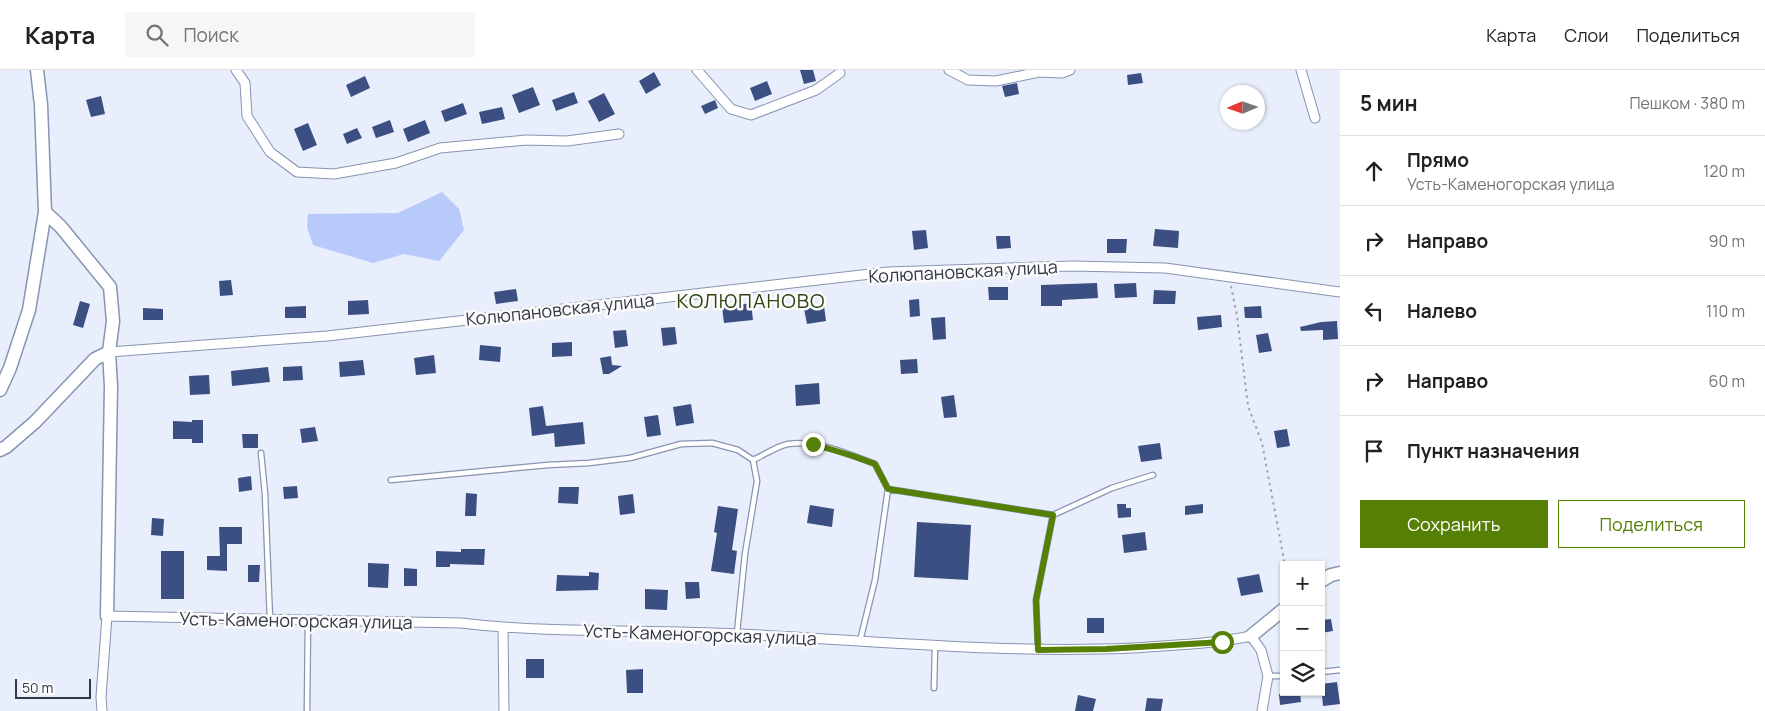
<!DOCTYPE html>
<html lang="ru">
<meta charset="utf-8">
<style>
body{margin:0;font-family:Manrope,sans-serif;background:#f6f6f6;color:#202124}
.controls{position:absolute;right:15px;bottom:15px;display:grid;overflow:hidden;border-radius:0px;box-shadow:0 1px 4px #0004}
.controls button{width:45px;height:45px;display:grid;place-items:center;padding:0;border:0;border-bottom:1px solid #e0e0e0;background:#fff;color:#202124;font:25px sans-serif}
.compass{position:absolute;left:1220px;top:15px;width:45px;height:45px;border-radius:50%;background:#fff;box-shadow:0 1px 4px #0004;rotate:268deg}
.scale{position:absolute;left:15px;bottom:12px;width:76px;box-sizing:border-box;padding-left:5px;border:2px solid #333845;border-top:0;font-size:14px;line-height:18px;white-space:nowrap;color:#333845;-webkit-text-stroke:4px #fbfbfb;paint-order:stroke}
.stop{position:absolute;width:15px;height:15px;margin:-11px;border:4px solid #568005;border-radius:50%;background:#fff}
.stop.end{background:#568005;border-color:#fff;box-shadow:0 1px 5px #0008}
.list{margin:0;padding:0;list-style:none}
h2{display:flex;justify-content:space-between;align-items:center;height:65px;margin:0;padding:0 20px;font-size:21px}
h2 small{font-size:16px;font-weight:400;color:#757577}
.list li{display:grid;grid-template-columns:32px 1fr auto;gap:15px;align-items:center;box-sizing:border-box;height:70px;padding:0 20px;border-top:1px solid #e0e0e0}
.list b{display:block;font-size:19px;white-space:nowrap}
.list p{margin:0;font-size:16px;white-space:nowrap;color:#757577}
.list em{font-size:16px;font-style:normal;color:#757577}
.actions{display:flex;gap:10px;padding:15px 20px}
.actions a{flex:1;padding:11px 0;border:1px solid #568005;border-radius:0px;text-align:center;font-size:18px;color:#568005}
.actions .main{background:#568005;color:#fff}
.icon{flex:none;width:28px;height:28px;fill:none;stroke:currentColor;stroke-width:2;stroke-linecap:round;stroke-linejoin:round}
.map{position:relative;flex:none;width:1340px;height:641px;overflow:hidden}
header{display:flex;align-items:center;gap:30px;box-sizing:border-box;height:70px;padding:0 25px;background:#fff;border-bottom:1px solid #e0e0e0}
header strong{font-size:24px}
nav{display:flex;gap:28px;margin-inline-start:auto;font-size:18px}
.search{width:350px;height:45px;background:#f6f6f6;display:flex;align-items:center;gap:12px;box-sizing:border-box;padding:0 18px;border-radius:0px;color:#757577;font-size:19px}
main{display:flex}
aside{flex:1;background:#fff}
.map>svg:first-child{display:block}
.water{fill:#b7cafa}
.building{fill:#3c4f82}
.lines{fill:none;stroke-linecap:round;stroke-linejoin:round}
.lane-casing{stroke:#8794b2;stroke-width:7}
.street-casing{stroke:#8794b2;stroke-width:11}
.secondary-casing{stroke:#8794b2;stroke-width:15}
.path{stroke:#9ca1ae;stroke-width:2;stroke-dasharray:2.5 4;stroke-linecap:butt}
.lane{stroke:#fff;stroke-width:4.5}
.street{stroke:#fff;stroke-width:9}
.secondary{stroke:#fff;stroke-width:12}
.route{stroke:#568005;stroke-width:6}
.labels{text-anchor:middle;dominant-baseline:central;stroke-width:5;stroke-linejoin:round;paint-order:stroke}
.street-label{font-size:18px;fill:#333845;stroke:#fbfbfb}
.quarter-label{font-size:20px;letter-spacing:1px;fill:#2f4410;stroke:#fbfbfb}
</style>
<header>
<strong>Карта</strong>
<div class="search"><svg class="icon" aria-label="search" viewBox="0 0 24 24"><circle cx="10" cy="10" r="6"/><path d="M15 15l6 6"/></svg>Поиск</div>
<nav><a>Карта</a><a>Слои</a><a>Поделиться</a></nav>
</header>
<main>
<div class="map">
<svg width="1340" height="641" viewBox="0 0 1340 641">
<rect width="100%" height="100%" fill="#e8eefb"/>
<path class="water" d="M442,122l17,17 5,21 -25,31 -35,-7 -31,9 -60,-18 -6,-18 1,-13 90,-1z"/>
<path class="building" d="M800,0h13l3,11 -12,3z
M654,2l7,13 -15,9 -7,-13z
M1141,3l2,10 -15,2 -1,-10z
M365,6l5,12 -19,9 -5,-12z
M767,11l5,13 -17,7 -5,-13z
M1017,13l2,11 -14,3 -3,-11z
M533,17l7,18 -21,8 -7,-18z
M574,22l4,11 -22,8 -4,-11z
M604,23l11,21 -16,8 -11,-21z
M101,26l4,18 -14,3 -5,-17z
M715,30l3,8 -13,6 -4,-8z
M463,33l4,11 -22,8 -4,-11z
M502,37l3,12 -23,5 -3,-12z
M390,50l4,12 -18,6 -4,-11z
M425,50l5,13 -22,9 -5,-13z
M308,53l9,22 -14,6 -9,-22z
M357,58l5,10 -15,6 -4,-10z
M1155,159l24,2 -1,17 -25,-2z
M926,160l2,18 -14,2 -2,-19z
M996,166h14l1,12 -14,1z
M1107,169h20l-1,14h-19z
M231,210l2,15 -13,1 -1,-15z
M1097,213l1,15 -36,2v6h-21v-21z
M1136,213l1,14 -22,1 -1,-14z
M988,217h20v13h-19z
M516,219l2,12 -22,3 -2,-12z
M1154,220l22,1 -1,13h-22z
M919,229l1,17 -10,1 -1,-17z
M368,230l1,14 -21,1v-14z
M80,231l10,3 -7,24 -10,-3z
M751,233l2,17 -29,3 -2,-16z
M306,236v12h-21v-11z
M824,236l2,15 -19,3 -3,-15z
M1261,236l1,12h-17l-1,-11z
M143,238l20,1v11h-20z
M1221,245l1,12 -24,3 -1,-13z
M945,247l1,22 -13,1 -2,-22z
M1337,251l1,18 -15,1v-10l-22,1 -1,-4 21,-5z
M675,257l2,17 -14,2 -2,-18z
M626,260l2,16 -13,2 -2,-17z
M1268,263l4,18 -13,2 -3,-18z
M572,272v14l-20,1v-14z
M480,275l21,2 -1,15 -21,-2z
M434,285l2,18 -20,2 -2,-17z
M611,286l1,9 10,1 -13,8h-6l-3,-16z
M917,289l1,14 -17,1 -1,-14z
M363,290l2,15 -25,2 -1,-15z
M302,296l1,14 -20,1v-14z
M268,297l2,15 -38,4 -1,-15z
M209,305l1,19 -20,1 -1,-19z
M819,313l1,21 -24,2 -1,-21z
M954,325l3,22 -13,1 -3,-21z
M691,334l3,19 -18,3 -3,-19z
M543,336l3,20 37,-4 2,22 -30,3 -1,-14 -22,3 -3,-28z
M658,345l3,20 -14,2 -3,-20z
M192,350h11v23h-11v-4h-19v-18l19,1z
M315,357l3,14 -16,2 -2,-14z
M1287,359l3,17 -13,2 -3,-17z
M242,364h16v14h-15z
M1160,373l2,16 -21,3 -3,-16z
M251,406l1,14 -13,2 -1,-14z
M297,416l1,12 -14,1 -1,-12z
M559,417h20l-1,17 -20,-1z
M466,423l11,1 -1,22h-11z
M633,424l2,19 -15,2 -2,-19z
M1117,434h9v4h5v9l-13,1z
M1203,434v9l-18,2v-9z
M810,435l24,4 -2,18 -25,-4z
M718,436l20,3 -6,41 5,1 -3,23 -23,-3 6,-38 -3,-1z
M152,448l12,1 -1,17 -12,-1z
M917,452l54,3 -3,55 -54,-3z
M219,457h23v17h-15v27l-20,-1v-14h13z
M1145,462l2,18 -23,3 -2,-18z
M461,479h24l-1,16 -34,-1v3h-14v-16l25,1z
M161,481h23v48h-23z
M368,493l21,1 -1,24 -20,-1z
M248,495h12l-1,17h-11z
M404,498l13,1v17h-13z
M589,502l10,1 -1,17 -42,1 1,-16 32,1z
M1259,504l4,18 -22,4 -4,-18z
M685,512h14l1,16 -14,1z
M645,519l23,1 -1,20 -22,-1z
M1087,548h17v15h-17z
M1331,549l2,12 -12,2v-13z
M526,589h18v19h-18z
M643,599v24h-16l-1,-23z
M1337,612l3,22 -17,2 -2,-22z
M1291,622h9l1,10 -21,3 -1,-11z
M1078,625l18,4 -3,12h-18z
M1147,628l16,1 -2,12h-16z"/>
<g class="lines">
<g class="lane-casing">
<path id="lane" d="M261,383l4,41 5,126
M753,390c11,-5 24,-14 35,-16 29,-4 60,10 87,20l13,25
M391,410l157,-15 41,-2 41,-5 51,-14 31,-1 26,7 15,10 4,21 -12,73 -8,79
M1053,445l59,-27 41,-13
M860,571l15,-61 13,-91 165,26 -17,85 2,49
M1321,602l19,-2
M1268,606h16
M934,618l1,-42
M307,641l1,-91"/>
</g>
<g class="street-casing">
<path id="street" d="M236,0l9,13 2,33 23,36 27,20 37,2 62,-11 44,-15 86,-8 41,1 52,-7
M697,0l34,39 20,6 65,-25 24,-17
M949,0l19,10 28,1 43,-9 23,1 8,-3
M1301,0l14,48
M109,282l218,-16 561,-64 184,-6 93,2 175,24
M503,558l1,83
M102,641l-1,-14 6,-81 354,7c92,11 185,6 278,11 131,6 262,20 394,14 40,-3 79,-4 118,-12l10,14 7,26 -6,35"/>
</g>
<g class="secondary-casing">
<path id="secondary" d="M45,142l16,15 49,60 3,34 -4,31 2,34 -4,230
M0,320l10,-22 19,-58 16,-98 -4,-107 -4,-35
M0,380l6,-3 29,-25 60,-63 14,-7
M1321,511l10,-6 9,-2
M1251,566l33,-27"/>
</g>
<path class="path" d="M1231,216l6,30 11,90 14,37 23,122"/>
<use href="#lane" class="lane"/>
<use href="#street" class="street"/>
<use href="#secondary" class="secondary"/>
</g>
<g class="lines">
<path class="route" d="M813,374l40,12 22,8 13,25 165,26 -17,85 2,50 68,-1 116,-7"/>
</g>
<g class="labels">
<g class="street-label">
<text transform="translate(963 201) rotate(-3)">Колюпановская улица</text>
<text transform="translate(560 239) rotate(-6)">Колюпановская улица</text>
<text transform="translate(296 550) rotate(1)">Усть-Каменогорская улица</text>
<text transform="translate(700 564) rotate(2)">Усть-Каменогорская улица</text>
</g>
<g class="quarter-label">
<text x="751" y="230">КОЛЮПАНОВО</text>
</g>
</g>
</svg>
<div class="controls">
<button>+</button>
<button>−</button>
<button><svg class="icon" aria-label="layers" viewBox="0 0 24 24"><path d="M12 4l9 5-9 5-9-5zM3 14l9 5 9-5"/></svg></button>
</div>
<svg class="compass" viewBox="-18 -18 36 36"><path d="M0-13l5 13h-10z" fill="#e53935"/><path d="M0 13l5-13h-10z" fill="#757577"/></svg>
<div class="scale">50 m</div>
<div class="stop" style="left:1222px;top:572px"></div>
<div class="stop end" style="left:813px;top:374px"></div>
</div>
<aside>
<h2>5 мин<small>Пешком · 380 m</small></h2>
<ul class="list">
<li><svg class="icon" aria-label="ahead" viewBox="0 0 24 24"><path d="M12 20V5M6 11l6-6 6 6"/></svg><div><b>Прямо</b><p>Усть-Каменогорская улица</p></div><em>120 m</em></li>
<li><svg class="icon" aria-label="right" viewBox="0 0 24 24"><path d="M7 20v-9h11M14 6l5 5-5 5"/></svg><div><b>Направо</b></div><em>90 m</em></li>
<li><svg class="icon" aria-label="left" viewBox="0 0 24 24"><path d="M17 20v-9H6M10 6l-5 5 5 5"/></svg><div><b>Налево</b></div><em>110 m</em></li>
<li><svg class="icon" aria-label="right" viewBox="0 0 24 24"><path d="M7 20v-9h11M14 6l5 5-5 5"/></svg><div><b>Направо</b></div><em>60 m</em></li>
<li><svg class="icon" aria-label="arrive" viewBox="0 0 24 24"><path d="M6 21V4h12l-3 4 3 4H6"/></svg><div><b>Пункт назначения</b></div></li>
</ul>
<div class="actions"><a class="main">Сохранить</a><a>Поделиться</a></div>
</aside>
</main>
